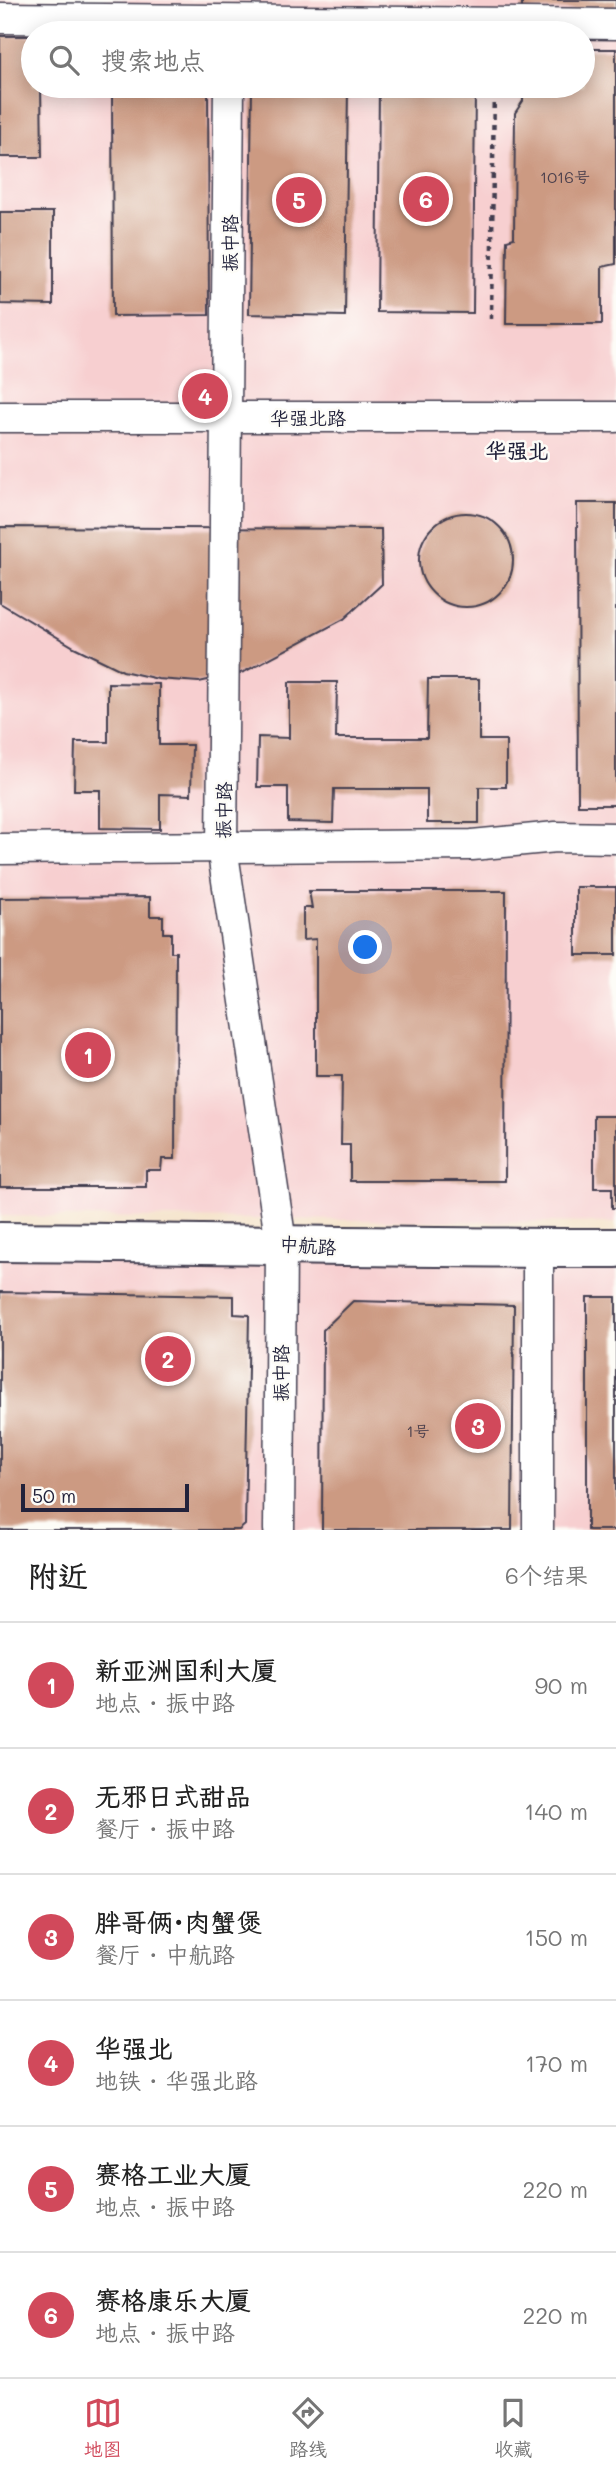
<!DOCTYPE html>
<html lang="zh">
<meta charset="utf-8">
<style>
body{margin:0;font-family:Mali,"LXGW WenKai TC",sans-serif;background:#f2f2f2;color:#222}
.scale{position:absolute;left:21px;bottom:18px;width:168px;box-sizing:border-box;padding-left:7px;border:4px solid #22223b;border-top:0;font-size:19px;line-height:24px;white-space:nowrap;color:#22223b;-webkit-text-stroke:5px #fdfcf7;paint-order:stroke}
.you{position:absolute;left:366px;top:948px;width:24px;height:24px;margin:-18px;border:5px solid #fff;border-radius:50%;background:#1a73e8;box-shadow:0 0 0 10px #1a73e833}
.badge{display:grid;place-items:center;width:46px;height:46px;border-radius:50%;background:#d1495b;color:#fff;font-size:23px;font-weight:700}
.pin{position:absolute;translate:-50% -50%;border:4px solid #fff;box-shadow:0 2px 7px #0006}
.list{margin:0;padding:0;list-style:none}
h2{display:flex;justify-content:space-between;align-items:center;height:91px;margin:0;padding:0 28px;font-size:30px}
h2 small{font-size:23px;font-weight:400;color:#767676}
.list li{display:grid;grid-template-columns:46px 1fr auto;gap:21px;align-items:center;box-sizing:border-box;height:126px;padding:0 28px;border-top:2px solid #e0e0e0}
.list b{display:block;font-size:26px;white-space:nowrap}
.list p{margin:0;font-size:23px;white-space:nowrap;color:#767676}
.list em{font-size:23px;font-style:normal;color:#767676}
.icon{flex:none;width:38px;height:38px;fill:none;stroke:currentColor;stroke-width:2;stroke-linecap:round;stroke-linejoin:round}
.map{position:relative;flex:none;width:616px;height:1530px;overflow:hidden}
.search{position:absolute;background:#fff;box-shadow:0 4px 18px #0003;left:21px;right:21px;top:21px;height:77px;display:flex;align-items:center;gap:18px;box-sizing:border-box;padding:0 24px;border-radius:38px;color:#767676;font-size:26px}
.sheet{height:847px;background:#fff}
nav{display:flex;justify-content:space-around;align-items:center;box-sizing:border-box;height:98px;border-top:2px solid #e0e0e0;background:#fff;font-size:19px;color:#767676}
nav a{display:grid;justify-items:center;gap:4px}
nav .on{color:#d1495b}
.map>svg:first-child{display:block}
.built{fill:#f7cfd0;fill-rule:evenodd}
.building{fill:#cc9a82}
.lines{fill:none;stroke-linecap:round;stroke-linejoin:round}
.minor-casing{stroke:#423e50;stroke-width:33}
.major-casing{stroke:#423e50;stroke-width:42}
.path{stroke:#423e50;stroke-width:4.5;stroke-dasharray:5 5;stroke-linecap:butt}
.minor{stroke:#fff;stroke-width:30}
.major{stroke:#fff;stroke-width:38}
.labels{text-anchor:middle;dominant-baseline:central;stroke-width:5;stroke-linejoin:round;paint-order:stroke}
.number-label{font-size:16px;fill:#4c404d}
.street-label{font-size:19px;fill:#22223b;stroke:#fdfcf7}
.neighbourhood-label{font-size:21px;font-weight:bold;fill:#22223b;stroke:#fdfcf7}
</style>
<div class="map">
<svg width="616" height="1530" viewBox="0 0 616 1530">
<rect width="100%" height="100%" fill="#fdfcf7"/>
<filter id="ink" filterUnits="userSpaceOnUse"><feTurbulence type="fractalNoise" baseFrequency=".0143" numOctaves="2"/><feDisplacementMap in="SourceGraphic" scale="14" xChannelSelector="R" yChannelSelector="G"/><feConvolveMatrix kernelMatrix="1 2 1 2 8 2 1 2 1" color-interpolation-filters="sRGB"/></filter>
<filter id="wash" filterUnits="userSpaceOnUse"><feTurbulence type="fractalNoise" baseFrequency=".00686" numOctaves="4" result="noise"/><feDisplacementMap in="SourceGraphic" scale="28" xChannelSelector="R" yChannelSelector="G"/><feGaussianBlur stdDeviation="1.57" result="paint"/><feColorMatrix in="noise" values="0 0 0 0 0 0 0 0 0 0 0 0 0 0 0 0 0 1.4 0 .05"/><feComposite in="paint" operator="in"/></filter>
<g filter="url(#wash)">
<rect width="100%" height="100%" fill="#f4e0c5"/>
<path class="built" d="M0,0h616v1223l-616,-7zM33,33h550v53h-550z
M0,1254l616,7v269h-616z"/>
<g id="blocks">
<path class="building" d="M522,0h94v10h-94z
M0,36h33v50h8l1,71h-42z
M583,49h33v215l-14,3v57h-96l1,-84 7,-2 1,-125 8,-12v-15h60z
M112,86h96l1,229 -96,1z
M252,86h96l-3,230 -96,-2z
M379,86h96l-2,227 -96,-1z
M0,212h53v93l-53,-1z
M577,503h39v302h-38z
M419 560a47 47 0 1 1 94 0a47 47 0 1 1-94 0Z
M0,527l381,2 1,55 -38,35 -100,53 -45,10 -41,-3 -35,-8 -49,-24 -74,-44z
M428,679h51v61h27v47h-27v36h-52v-34h-93l-1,34 -45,-1v-35h-31l1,-50 31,1v-56h48l-1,56h91z
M108,683l51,1v61h33l-1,50 -31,-1v35l-60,-1v-38h-26l1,-48h33z
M576,887h40v68h-40z
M309,891h197l-1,290h-155v-36h-9l1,-69h-26v-137l-13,1v-32h9z
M150,897v19h13v17h8v19h5l-1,207h-13l-1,11h-15v17h-146v-289z
M594,1116h22v92h-4v-20h-18z
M0,1292l234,4v18l15,1 -4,210 -6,5h-239z
M587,1297h29v233h-29z
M353,1301l161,4 -2,225h-190l1,-200z"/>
</g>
</g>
<g filter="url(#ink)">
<use href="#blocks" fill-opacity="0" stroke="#423e50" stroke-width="2"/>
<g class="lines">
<g class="minor-casing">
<path id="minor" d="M0,18l616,6
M229,86l-7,761 59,396 -2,287
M0,417h616
M0,849l472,-4 84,-8 60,1
M538,1530v-282"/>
</g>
<g class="major-casing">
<path id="major" d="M0,1242c206,1 410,6 616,6"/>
</g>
<path class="path" d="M491,319l3,-233"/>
<use href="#minor" class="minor"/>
<use href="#major" class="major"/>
</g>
</g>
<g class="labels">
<g class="number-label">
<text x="565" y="176">1016号</text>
<text x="418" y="1430">1号</text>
</g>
<g class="street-label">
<text transform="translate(229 243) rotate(-90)">振中路</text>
<text x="308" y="417">华强北路</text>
<text transform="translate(223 810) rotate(-89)">振中路</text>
<text transform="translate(308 1245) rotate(4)">中航路</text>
<text transform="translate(280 1373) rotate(-90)">振中路</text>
</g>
<g class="neighbourhood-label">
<text x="517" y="449">华强北</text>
</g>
</g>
</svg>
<div class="scale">50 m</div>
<div class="you"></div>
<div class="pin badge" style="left:88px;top:1055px">1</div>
<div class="pin badge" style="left:168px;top:1359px">2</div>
<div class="pin badge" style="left:478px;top:1426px">3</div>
<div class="pin badge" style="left:205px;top:396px">4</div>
<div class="pin badge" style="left:299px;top:200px">5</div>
<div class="pin badge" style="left:426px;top:199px">6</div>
<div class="search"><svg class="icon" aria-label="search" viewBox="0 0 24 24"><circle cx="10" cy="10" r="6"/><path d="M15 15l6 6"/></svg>搜索地点</div>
</div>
<section class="sheet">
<h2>附近<small>6个结果</small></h2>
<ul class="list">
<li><span class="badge">1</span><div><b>新亚洲国利大厦</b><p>地点 · 振中路</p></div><em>90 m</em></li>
<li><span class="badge">2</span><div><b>无邪日式甜品</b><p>餐厅 · 振中路</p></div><em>140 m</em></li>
<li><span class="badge">3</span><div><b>胖哥俩·肉蟹煲</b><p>餐厅 · 中航路</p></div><em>150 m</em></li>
<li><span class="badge">4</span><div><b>华强北</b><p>地铁 · 华强北路</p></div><em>170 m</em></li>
<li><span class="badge">5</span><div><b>赛格工业大厦</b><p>地点 · 振中路</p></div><em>220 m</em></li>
<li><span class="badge">6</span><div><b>赛格康乐大厦</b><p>地点 · 振中路</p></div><em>220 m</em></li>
</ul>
</section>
<nav>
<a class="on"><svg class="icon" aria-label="map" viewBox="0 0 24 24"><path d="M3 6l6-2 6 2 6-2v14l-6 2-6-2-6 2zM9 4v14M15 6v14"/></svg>地图</a>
<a><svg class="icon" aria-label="directions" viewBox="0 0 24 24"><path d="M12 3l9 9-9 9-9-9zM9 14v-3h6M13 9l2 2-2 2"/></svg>路线</a>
<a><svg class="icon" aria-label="saved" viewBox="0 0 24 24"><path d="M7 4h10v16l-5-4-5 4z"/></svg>收藏</a>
</nav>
